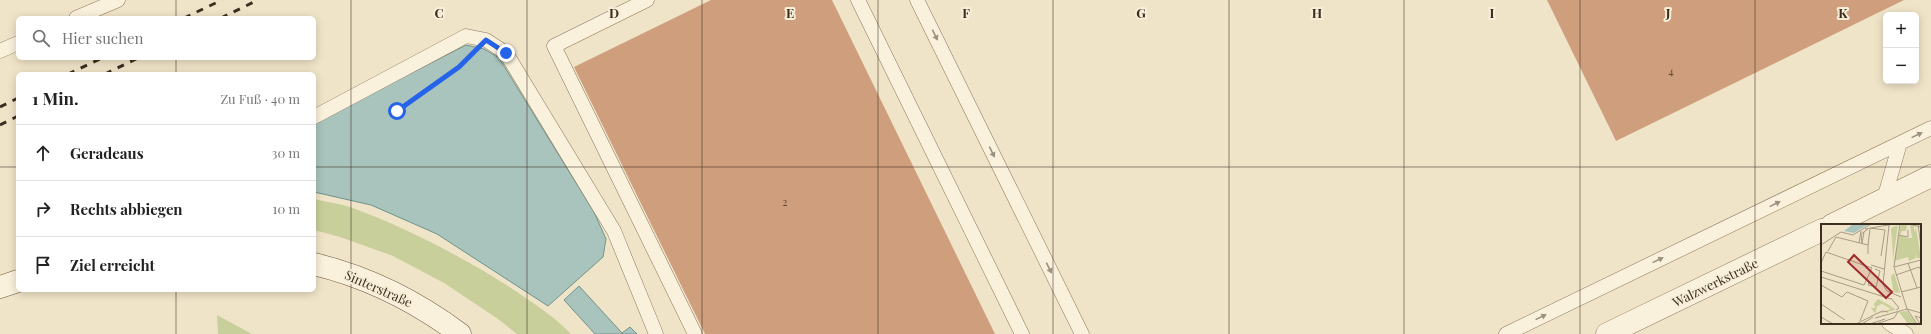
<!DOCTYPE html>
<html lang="de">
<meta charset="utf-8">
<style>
body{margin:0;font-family:"Playfair Display",serif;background:#f6f6f6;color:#222}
.controls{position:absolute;right:12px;top:12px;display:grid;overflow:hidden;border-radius:6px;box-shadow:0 2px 10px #0003}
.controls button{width:36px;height:36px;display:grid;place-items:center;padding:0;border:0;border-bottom:1px solid #e0e0e0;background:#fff;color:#222;font:20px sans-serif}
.stop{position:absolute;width:12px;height:12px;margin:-9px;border:3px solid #2563eb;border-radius:50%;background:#fff}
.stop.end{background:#2563eb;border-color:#fff;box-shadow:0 1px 4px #0008}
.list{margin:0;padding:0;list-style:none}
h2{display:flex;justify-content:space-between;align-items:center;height:52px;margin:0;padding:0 16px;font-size:17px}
h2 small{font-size:13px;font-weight:400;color:#767676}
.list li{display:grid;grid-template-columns:26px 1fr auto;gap:12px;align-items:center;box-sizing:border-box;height:56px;padding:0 16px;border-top:1px solid #e0e0e0}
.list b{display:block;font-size:15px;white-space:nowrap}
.list em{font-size:13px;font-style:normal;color:#767676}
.icon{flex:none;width:22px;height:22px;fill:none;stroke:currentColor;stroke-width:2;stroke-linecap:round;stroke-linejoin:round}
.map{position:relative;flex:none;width:1931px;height:334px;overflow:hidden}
.search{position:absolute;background:#fff;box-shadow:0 2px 10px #0003;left:16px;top:16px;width:300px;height:44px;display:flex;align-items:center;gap:10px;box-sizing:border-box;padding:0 14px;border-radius:6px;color:#767676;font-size:15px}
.panel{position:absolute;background:#fff;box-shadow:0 2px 10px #0003;left:16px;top:72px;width:300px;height:220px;border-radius:6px}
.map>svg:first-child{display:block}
.green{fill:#c9cf9b}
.water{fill:#a9c4bc;stroke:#6f938a}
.building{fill:#cf9f7d}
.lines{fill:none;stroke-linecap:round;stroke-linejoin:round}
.lane-casing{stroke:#8d765c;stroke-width:15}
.street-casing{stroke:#8d765c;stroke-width:23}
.secondary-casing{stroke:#6f573f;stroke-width:23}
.path{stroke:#8d765c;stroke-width:2.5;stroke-dasharray:3 2;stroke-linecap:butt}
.lane{stroke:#faf1dc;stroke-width:14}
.street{stroke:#faf1dc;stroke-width:22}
.secondary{stroke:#faf1dc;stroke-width:22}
.rail{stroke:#3d2e20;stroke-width:3;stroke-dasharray:7 7;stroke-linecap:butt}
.oneway{fill:#9c907e}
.route{stroke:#2563eb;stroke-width:5}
.grid{fill:none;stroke:#3d2e20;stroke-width:1;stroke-opacity:0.55}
.labels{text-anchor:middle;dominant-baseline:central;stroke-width:4;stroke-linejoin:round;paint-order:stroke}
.number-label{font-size:11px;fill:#624a37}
.street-label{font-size:13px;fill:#3d2e20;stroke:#f7eed8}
.inset-road{fill:none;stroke:#a89b85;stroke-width:1}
.view{fill:#9e2a2b;fill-opacity:0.15;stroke:#9e2a2b;stroke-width:2}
.inset-edge{fill:none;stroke:#3d2e20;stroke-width:2}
.grid-label{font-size:13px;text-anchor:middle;font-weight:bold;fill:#3d2e20;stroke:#f7eed8;stroke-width:4;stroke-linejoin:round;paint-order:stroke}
</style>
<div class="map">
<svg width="1931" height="334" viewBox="0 0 1931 334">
<rect width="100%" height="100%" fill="#f0e4c8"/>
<path class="green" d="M314,199c12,3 24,4 36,8 55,20 109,48 158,79 22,15 45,29 63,48h-54l-19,-15 -54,-36 -51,-27 -53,-19 -26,-7z
M217,315l35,19h-34z"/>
<path class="water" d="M466,45l18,4 15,9 95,154 12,27 -3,18 -55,49 -111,-72 -66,-29 -57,-13v-69z
M579,286l43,47 8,-6 7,7h-42l-31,-34z"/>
<path class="building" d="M711,0h121l163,334h-290l-131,-267z
M1547,0h357l-288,141z"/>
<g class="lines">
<g class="lane-casing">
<path id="lane" d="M647,0l-93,46 141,288
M858,0l164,334
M917,0l165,334
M76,18l42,-18
M0,51l18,-8
M314,117l152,-81 20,4 20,13 108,178 42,103
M1884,199l16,-56
M1889,323l17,11
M1506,334l425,-206"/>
</g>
<g class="street-casing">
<path id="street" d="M1832,225l99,-49
M1607,334l215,-104"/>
</g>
<g class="secondary-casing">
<path id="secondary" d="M314,264c54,13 102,37 146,70
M0,287l18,-6"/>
</g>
<path class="path" d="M397,111l62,-44 7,-7"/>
<use href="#lane" class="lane"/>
<use href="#street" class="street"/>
<use href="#secondary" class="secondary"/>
<path class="rail" d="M184,18l38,-18
M221,18l37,-18
M68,74l34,-16
M105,74l33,-16
M0,107l18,-9
M0,125l18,-9"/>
</g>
<defs><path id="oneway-solid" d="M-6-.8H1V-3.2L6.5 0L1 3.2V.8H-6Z"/></defs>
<g class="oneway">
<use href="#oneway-solid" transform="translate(935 35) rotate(64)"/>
<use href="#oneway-solid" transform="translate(1917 135) rotate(-26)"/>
<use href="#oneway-solid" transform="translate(992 152) rotate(64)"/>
<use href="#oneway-solid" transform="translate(1775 204) rotate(-26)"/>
<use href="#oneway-solid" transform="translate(1658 260) rotate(-26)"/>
<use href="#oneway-solid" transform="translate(1049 268) rotate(64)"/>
<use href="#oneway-solid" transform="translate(1541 317) rotate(-26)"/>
</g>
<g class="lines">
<path class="route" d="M397,111l62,-44 27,-27 20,13"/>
</g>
<path class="grid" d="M176,0v18M351,0v334M527,0v334M702,0v334M878,0v334M1053,0v334M1229,0v334M1404,0v334M1580,0v334M1755,0v334M176,58v16M0,167h18M314,167h1617M176,290v44"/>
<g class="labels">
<g class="number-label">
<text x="1671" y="70">4</text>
<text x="785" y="201">2</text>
</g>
<g class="street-label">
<text transform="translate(1715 282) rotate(-26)">Walzwerkstraße</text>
<text transform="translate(379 288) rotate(24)">Sinterstraße</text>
</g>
</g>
<g transform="translate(1821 224)">
<rect width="100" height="100" fill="#f0e4c8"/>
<path d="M80,0l6,1 -1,6h-4l-2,4 7,3h5l-2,-13 4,1v6l2,-4 5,30h-4l-2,-4 1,4 -7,3 -1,-4 -14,4zM77,1l-5,34 1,12 -3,-43zM73,49l6,19 -3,1 -4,-2 -2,-15zM57,75l11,6 7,5 -25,5 20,-6 -9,-5 -5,2 -1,6 -1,1 -4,-5h4l-1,-4zM86,87l10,13h-9l-9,-12z" fill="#c9cf9b"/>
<path d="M48,0l-15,9 -10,-2 8,-6z" fill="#a9c4bc"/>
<path class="inset-road" d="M87,0l13,3M97,0l3,23M68,1l-6,59 4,7 14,6M49,4l15,2 -4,26M44,5l29,-5M43,8l-2,11 -1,-9 7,-5M77,11l10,2v-7M38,19l2,-12M0,21l20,-13 12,3 18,-11M47,21l2,-16M7,27l8,-14 32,8v9M0,39l5,-11 46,16 -8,17 -43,-14M87,39l9,25M50,41l13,4M73,43l27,-7M75,51l23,-8 2,3M0,53l70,22M48,58l-1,3 8,2 4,-16 -5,-2M0,61l21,12 5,-5 21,9 -8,20M80,68l20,-5M70,74l8,10 -3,2M0,80l24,16M86,85l10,15M86,85l14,4M0,93l12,7M54,94l32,-9 -13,-42 6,-43M35,100l26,-13 6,1M41,100l11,-7M49,100l15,-5M55,100l18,-6 4,-6M99,100l-5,-8 6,2"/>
<path class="view" d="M33,31l38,37 -6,6 -38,-36z"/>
<rect width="100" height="100" class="inset-edge"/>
</g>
<g class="grid-label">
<text x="439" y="18">C</text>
<text x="614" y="18">D</text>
<text x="790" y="18">E</text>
<text x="966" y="18">F</text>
<text x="1141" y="18">G</text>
<text x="1317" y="18">H</text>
<text x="1492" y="18">I</text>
<text x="1668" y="18">J</text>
<text x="1843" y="18">K</text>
</g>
</svg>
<div class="controls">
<button>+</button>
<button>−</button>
</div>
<div class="stop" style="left:397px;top:111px"></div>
<div class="stop end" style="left:506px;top:53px"></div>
<div class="search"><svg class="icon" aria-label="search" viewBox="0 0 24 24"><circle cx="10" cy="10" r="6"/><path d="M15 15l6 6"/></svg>Hier suchen</div>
<section class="panel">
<h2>1 Min.<small>Zu Fuß · 40 m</small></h2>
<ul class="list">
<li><svg class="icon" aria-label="ahead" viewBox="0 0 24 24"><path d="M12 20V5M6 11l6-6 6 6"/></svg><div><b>Geradeaus</b></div><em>30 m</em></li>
<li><svg class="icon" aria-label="right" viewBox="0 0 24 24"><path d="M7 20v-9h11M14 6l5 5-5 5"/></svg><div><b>Rechts abbiegen</b></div><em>10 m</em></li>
<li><svg class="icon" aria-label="arrive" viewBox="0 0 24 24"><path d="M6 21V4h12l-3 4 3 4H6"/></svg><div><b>Ziel erreicht</b></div></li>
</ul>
</section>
</div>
